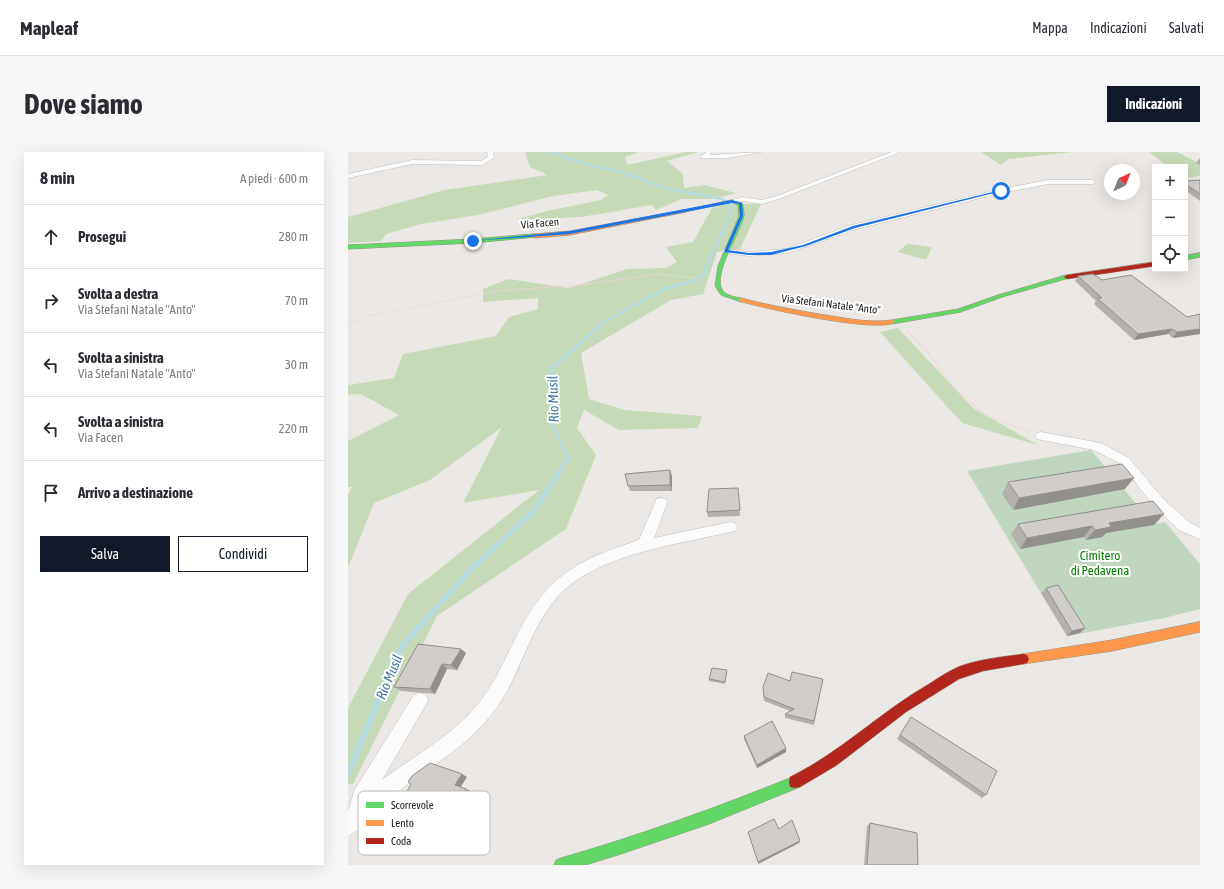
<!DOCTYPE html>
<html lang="it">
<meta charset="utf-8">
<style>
body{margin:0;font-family:"Asap Condensed",sans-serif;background:#f7f7f7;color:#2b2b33}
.controls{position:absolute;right:12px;top:12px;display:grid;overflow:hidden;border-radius:0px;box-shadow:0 4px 16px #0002}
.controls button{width:36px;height:36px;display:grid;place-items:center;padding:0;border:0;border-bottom:1px solid #e1e1e2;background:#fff;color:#2b2b33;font:20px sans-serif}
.compass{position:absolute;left:756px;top:12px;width:36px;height:36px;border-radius:50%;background:#fff;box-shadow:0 4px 16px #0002;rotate:43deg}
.stop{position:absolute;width:12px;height:12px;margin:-9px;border:3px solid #1a73e8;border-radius:50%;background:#fff}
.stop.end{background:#1a73e8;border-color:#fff;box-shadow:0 1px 4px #0008}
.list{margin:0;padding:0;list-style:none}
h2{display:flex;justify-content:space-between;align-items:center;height:52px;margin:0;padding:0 16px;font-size:17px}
h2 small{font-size:13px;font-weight:400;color:#7c7c81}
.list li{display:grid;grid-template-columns:26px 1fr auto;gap:12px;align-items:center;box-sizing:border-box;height:64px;padding:0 16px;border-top:1px solid #e1e1e2}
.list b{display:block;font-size:15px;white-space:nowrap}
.list p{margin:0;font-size:13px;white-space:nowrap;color:#7c7c81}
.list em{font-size:13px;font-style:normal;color:#7c7c81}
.actions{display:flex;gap:8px;padding:12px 16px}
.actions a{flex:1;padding:9px 0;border:1px solid #111827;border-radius:0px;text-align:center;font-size:14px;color:#111827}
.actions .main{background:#111827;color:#fff}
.icon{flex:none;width:22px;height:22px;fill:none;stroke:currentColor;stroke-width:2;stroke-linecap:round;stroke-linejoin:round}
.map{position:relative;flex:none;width:852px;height:713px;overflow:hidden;border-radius:0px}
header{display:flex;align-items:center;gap:24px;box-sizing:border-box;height:56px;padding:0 20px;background:#fff;border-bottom:1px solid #e1e1e2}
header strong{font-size:19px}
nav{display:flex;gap:22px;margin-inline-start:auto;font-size:14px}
.intro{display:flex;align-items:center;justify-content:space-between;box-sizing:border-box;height:96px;padding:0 24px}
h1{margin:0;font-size:28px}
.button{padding:10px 18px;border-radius:0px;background:#111827;color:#fff;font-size:14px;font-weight:700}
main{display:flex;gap:24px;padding:0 24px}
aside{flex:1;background:#fff;border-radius:0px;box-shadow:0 4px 16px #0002}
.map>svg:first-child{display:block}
.forest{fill:#c7dab7}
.cemetery{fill:#c1d6c0}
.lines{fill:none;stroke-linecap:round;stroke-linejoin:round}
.stream-far4{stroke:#b4dce0;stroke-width:2.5}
.stream-far3{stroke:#b4dce0;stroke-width:3}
.stream-far2{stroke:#b4dce0;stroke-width:3.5}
.stream-far1{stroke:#b4dce0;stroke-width:5}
.stream{stroke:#b4dce0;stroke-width:6}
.street-casing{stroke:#c2c1c0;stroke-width:1}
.fast-casing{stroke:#95937c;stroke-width:1}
.slow-casing{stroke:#95937c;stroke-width:1}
.jam-casing{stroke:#95937c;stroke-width:1}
.path-far1{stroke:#ead7d6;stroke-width:1.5;stroke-dasharray:1 1;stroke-linecap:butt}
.path{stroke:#ead7d6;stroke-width:2;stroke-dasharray:1.5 1.5;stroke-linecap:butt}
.street{fill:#fcfbfb;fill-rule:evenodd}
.fast{fill:#63d668;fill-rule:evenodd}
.slow{fill:#ff974d;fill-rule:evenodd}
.jam{fill:#b3261e;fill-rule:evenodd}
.wall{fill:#b4b0ae}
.shaded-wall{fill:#92908d}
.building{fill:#d1cdca;stroke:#92908d}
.route{fill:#1a73e8}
.labels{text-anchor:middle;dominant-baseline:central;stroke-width:4;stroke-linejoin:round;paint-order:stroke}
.far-street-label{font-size:11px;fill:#1b1b1b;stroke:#fff}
.park-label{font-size:13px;fill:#077e04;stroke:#fff}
.water-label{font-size:14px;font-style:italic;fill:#3e79a0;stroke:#fff}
.key{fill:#fff;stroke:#bbb;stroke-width:1}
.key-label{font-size:11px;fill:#1b1b1b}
</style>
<header>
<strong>Mapleaf</strong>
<nav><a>Mappa</a><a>Indicazioni</a><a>Salvati</a></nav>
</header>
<div class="intro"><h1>Dove siamo</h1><a class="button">Indicazioni</a></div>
<main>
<aside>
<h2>8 min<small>A piedi · 600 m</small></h2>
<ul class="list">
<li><svg class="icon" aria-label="ahead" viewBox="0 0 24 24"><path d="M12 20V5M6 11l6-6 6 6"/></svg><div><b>Prosegui</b></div><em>280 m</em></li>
<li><svg class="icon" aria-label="right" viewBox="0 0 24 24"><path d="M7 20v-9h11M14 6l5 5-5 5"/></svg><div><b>Svolta a destra</b><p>Via Stefani Natale &quot;Anto&quot;</p></div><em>70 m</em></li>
<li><svg class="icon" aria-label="left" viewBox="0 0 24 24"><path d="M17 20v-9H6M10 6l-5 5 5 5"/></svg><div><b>Svolta a sinistra</b><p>Via Stefani Natale &quot;Anto&quot;</p></div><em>30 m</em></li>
<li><svg class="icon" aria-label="left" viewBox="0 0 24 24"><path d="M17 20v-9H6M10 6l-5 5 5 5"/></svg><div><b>Svolta a sinistra</b><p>Via Facen</p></div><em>220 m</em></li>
<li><svg class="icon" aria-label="arrive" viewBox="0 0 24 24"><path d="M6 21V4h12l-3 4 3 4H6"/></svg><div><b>Arrivo a destinazione</b></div></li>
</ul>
<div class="actions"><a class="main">Salva</a><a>Condividi</a></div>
</aside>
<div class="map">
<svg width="852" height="713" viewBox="0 0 852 713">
<rect width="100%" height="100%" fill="#eae7e4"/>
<path class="forest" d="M173,0h118l-14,5 2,8 59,-13h12l-31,9 16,13 1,14 20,-3 32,8 -23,6h-31l-26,11 -4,-5 -71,12 -66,3 32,-9 54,-11 7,-5 -11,-5 -44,6 -75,19 -57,9 -35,10 -5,7 -33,2v-26l97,-27 103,-15 -18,-8 -5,-15z
M633,0h92l-65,7 -7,6z
M801,0h28l23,12v12l-15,2v-11h-16z
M378,52h35l-21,45 -23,3 -14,42 -32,6 -90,53 8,46 35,11 78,6 -4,12 -79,2 -35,-20 -7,18 19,27 -30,74 -129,87 -84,168h-5v-76l60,-114 131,-104 -76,13 39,-76 -72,53 -56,23 -26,65v-73l4,-8h-4v-46l51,-26 -38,-21 -13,1v-10l46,-7 9,-24 93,-18 13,-19 29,-8v-11l-55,4v-13l25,-10 61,9 58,-19 39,-1 11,-6 -11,-15 27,-5 19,-34z
M559,92l25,3 -6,13 -28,-8z
M550,176l75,80 65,37 -76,-22 -82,-91z"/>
<path class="cemetery" d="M743,298l62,74 12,-2 35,42v45l-36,9 -97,18 -100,-165z"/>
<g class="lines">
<path class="stream-far4" d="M202,0l35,12 40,9 39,15 58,11 10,9 -10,25"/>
<path class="stream-far3" d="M238,186l19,-17 64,-34 26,-6 9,-7 18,-42"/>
<path class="stream-far2" d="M211,320l9,-14 -17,-36 1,-54 35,-31"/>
<path class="stream-far1" d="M56,492l67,-75 62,-57 27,-41"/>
<path class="stream" d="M0,621l53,-126 4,-4"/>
<g class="street-casing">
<path id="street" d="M139,0h6l1,6 -12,7 -70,-1 -64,14v-4l64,-14 69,1 7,-4z
M359,0h4l-1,3 51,-3 -33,6h-27v-2z
M544,0h8l-119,46 -19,6 -19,-3 -11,2 -3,-2 14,-4 19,3 15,-4z
M700,28h45l3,2 -3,2h-45l-47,9 -144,36 -70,24 -38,3 -23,-3 -4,-2 4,-2 23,3 37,-3 65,-24 150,-36z
M693,280l60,11 28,15 34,41 26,23 11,6v11l-21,-9 -26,-25 -32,-41 -27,-14 -57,-11 -2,-3 2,-3z
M313,346l5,1 1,4 -13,35 76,-16 5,1 2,4 -2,4 -5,1c-51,12 -118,20 -160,53 -35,28 -44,74 -66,111 -30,51 -78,71 -121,107 -12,10 -21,27 -35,33v-25l7,-22 59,-94 6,-2 6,2 2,6 -46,79c33,-25 68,-42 95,-75 17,-20 27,-44 39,-68 31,-61 59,-76 123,-97l16,-37 1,-4z"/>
</g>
<g class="fast-casing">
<path id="fast" d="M384,48l10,3c1,3 2,8 2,12 -3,18 -33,60 -21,76 4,5 14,6 20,8v2l-2,1 -20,-7 -6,-9 3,-20 21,-50 -1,-11 -6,-3 -48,10 -2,-1z
M186,82l2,1v2l-63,6 -125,6v-4l125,-6z
M852,101v4l-15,3v-4z
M719,123l3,2 -1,1 -67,19 -41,15 -69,12 -3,-2 3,-2 66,-11 40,-14z
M447,624l5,1 1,5 -1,5 -91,37 -88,30 -36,11h-31l2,-5 5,-2c80,-23 157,-51 234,-82z"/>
</g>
<g class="slow-casing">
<path id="slow" d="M336,58h2v2l-116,23 -36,3 -3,-2 3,-2 36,-3z
M393,146c30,8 60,13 90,18 20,3 41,7 61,4l3,2c-16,12 -133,-14 -156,-21v-2z
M852,470v10l-88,19 -89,13 -4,-1 -2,-4 2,-4 4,-1 89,-14z"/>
</g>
<g class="jam-casing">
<path id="jam" d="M807,110v4l-88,13 -3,-2 3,-2z
M675,502l4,1 2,4 -2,4 -4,1 -40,7 -24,8 -53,33 -69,53 -37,22 -5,1 -5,-1 -1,-5 1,-5c51,-25 90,-65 139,-93 9,-6 18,-12 29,-17 20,-8 43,-10 65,-13z"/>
</g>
<path class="path-far1" d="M0,171l19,-7 130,-25 84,-6 77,-11 39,4 7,5
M558,178l8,8"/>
<path class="path" d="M565,185l14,14 25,34 33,30 46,18"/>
<use href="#street" class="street"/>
<use href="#fast" class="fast"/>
<use href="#slow" class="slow"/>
<use href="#jam" class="jam"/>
</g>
<path class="wall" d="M852,6v7l-4,-2 3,-4z
M852,28v21l-15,-11v-9z
M730,124l24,4 85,37 13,-3v20l-27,4 -5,-4 -34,6 -40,-36 2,-3 -21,-20z
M322,318l2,6v15h-42l-5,-17z
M660,330l117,7 -112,21 -11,-16z
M390,336l2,28 -32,1 -1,-5z
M816,362l-10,11 -48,8 -4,4 -16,3 -2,-3 -64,12 -9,-15 7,-10z
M698,436l34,45 -13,3 -26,-43z
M118,501l-9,17 -10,-1 -12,25 -34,-3 -7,-4z
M379,518v2l-2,12 -16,-3v-2z
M475,527l-9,46 -29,-7v-4l5,-3 -26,-10 -1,-14 27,-6z
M563,565l75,78 -4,3 -85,-59z
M396,584l42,12v4l-29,16 -13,-29z
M522,671l48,42h-54l3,-39z"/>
<path class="shaded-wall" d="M824,177l-4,5 -34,6 4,-6z
M852,177v5l-27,4 4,-6z
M322,318l2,6v15l-2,-6z
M786,326l-9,11 -112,21 6,-12z
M816,362l-10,11 -48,8 -4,4 -16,3 9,-10 14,-7z
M744,374l-8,11 -64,12 7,-11z
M737,476l-5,5 -13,3 5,-5z
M113,497l5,4 -9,17 -6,-5z
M94,512l5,5 -12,25 -5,-5z
M438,596v4l-29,16v-3z
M114,622l5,3 -7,11 -5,-3z
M118,637l5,2 -17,30 -6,-2z
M452,689l-1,2 -41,21v-2z"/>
<path class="building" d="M852,28v14l-15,-10v-3z
M745,122l9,6 29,-5 56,42 13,-3v15l-23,3 -5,-3 -34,5 -41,-36h5l-24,-22z
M774,312l12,14 -115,20 -11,-16z
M322,318v15l-42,1 -3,-12z
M390,336l2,22 -33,2 2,-23z
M805,349l11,13 -55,9 2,4 -16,3 -3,-4 -65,12 -9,-14z
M710,433l27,43 -13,3 -26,-43z
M70,492l43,5 -10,16 -9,-1 -12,25 -36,-2z
M364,516l15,2 -2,12 -16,-3z
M444,520l31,7 -9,42 -29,-7 9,-5 -30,-12 -1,-10 5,-14 22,8z
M563,565l86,54 -11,24 -86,-60z
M424,569l14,27 -29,17 -13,-29z
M82,611l32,11 -7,11 11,4 -18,30 -14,-4 5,-6 -35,-12 7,-13 -3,-2 4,-6z
M426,667l5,10 13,-9 8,21 -42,21 -10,-30z
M522,671l47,10 1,32h-51z"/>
<path class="route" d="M653,38l1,1 -147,37 -49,18 -35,9h-22l-25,-3 16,-36 -1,-12 -7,-1 -162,31 -99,7 99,-10 162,-31 10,3 1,13 -15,34 21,3 22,-1 32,-7 50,-19z"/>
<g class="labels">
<g class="far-street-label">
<text transform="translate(192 71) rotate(-5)">Via Facen</text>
<text transform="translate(483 152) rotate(7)">Via Stefani Natale "Anto"</text>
</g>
<g class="park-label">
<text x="752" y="403">Cimitero<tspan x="752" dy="15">di Pedavena</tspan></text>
</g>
<g class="water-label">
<text transform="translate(205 247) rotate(-92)">Rio Musil</text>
<text transform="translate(41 525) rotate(-67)">Rio Musil</text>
</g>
</g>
<rect x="10" y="639" width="132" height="64" rx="6" class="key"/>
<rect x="18" y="650" width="18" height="6" fill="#63d668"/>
<rect x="18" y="668" width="18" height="6" fill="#ff974d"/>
<rect x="18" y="686" width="18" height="6" fill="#b3261e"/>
<g class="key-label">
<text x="43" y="657">Scorrevole</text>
<text x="43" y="675">Lento</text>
<text x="43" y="693">Coda</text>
</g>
</svg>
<div class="controls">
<button>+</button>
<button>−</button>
<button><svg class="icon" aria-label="locate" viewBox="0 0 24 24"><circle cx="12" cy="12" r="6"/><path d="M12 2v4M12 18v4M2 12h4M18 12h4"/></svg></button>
</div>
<svg class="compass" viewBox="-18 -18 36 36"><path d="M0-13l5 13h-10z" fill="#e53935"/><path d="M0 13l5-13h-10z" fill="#7c7c81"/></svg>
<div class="stop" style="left:653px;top:39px"></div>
<div class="stop end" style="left:125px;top:89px"></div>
</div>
</main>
